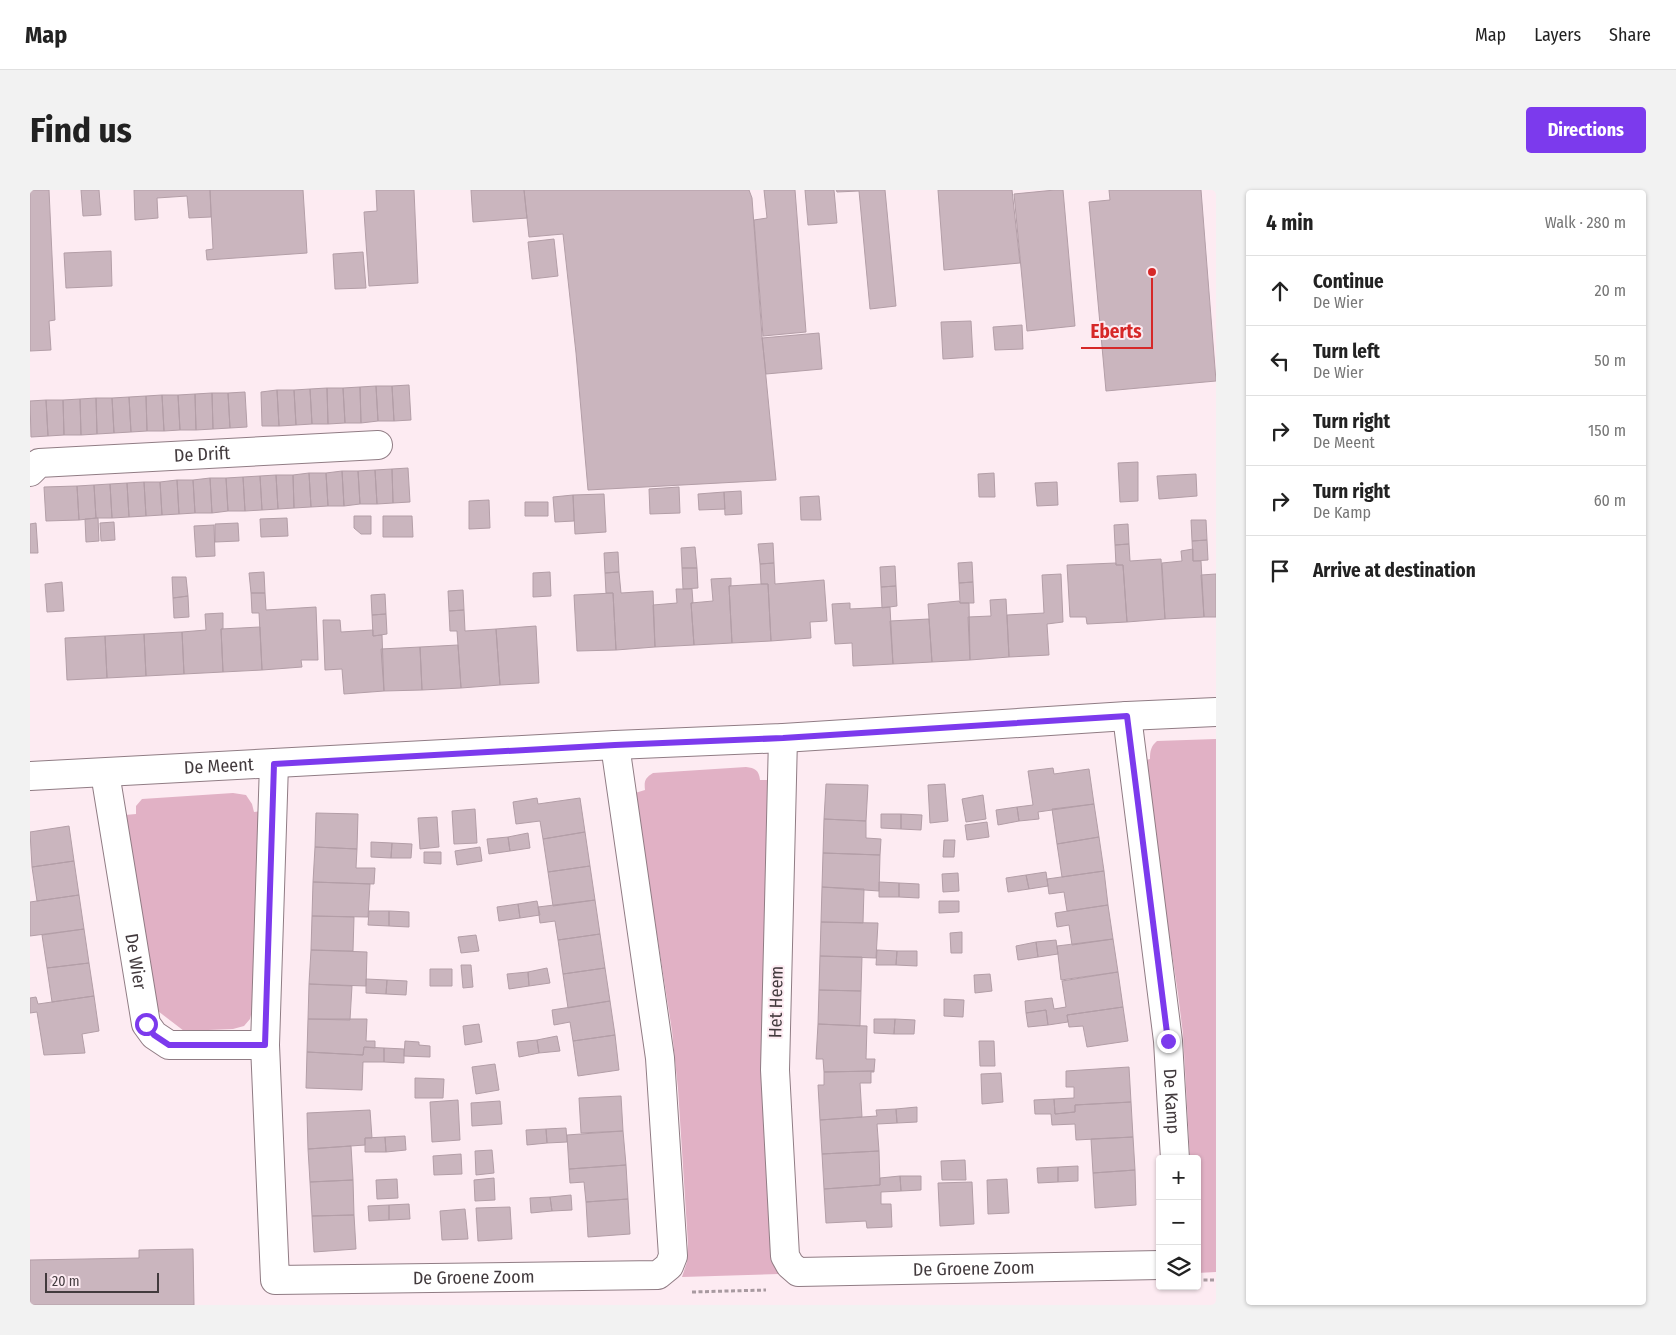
<!DOCTYPE html>
<meta charset="utf-8">
<style>
body{margin:0;font-family:"Fira Sans Condensed",sans-serif;background:#f2f2f2;color:#222}
.controls{position:absolute;right:15px;bottom:15px;display:grid;overflow:hidden;border-radius:5px;box-shadow:0 1px 4px #0004}
.controls button{width:45px;height:45px;display:grid;place-items:center;padding:0;border:0;border-bottom:1px solid #e0e0e0;background:#fff;color:#222;font:25px sans-serif}
.scale{position:absolute;left:15px;bottom:12px;width:114px;box-sizing:border-box;padding-left:5px;border:2px solid #423a3d;border-top:0;font-size:14px;line-height:18px;white-space:nowrap;color:#423a3d;-webkit-text-stroke:4px #fdebf2;paint-order:stroke}
.stop{position:absolute;width:15px;height:15px;margin:-11px;border:4px solid #7c3aed;border-radius:50%;background:#fff}
.stop.end{background:#7c3aed;border-color:#fff;box-shadow:0 1px 5px #0008}
.list{margin:0;padding:0;list-style:none}
h2{display:flex;justify-content:space-between;align-items:center;height:65px;margin:0;padding:0 20px;font-size:21px}
h2 small{font-size:16px;font-weight:400;color:#767676}
.list li{display:grid;grid-template-columns:32px 1fr auto;gap:15px;align-items:center;box-sizing:border-box;height:70px;padding:0 20px;border-top:1px solid #e0e0e0}
.list b{display:block;font-size:19px;white-space:nowrap}
.list p{margin:0;font-size:16px;white-space:nowrap;color:#767676}
.list em{font-size:16px;font-style:normal;color:#767676}
.icon{flex:none;width:28px;height:28px;fill:none;stroke:currentColor;stroke-width:2;stroke-linecap:round;stroke-linejoin:round}
.map{position:relative;flex:none;width:1186px;height:1115px;overflow:hidden;border-radius:5px}
header{display:flex;align-items:center;gap:30px;box-sizing:border-box;height:70px;padding:0 25px;background:#fff;border-bottom:1px solid #e0e0e0}
header strong{font-size:24px}
nav{display:flex;gap:28px;margin-inline-start:auto;font-size:18px}
.intro{display:flex;align-items:center;justify-content:space-between;box-sizing:border-box;height:120px;padding:0 30px}
h1{margin:0;font-size:35px}
.button{padding:12px 22px;border-radius:5px;background:#7c3aed;color:#fff;font-size:18px;font-weight:700}
main{display:flex;gap:30px;padding:0 30px}
aside{flex:1;background:#fff;border-radius:5px;box-shadow:0 1px 4px #0004}
.map>svg:first-child{display:block}
.green{fill:#e1b1c5}
.building{fill:#cab5be;stroke:#b39ea7}
.lines{fill:none;stroke-linecap:round;stroke-linejoin:round}
.minor-casing{stroke:#907c84;stroke-width:30}
.path{stroke:#a89aa0;stroke-width:3;stroke-dasharray:4 2.5;stroke-linecap:butt}
.minor{stroke:#fff;stroke-width:28}
.route{stroke:#7c3aed;stroke-width:6}
.labels{text-anchor:middle;dominant-baseline:central;stroke-width:4;stroke-linejoin:round;paint-order:stroke}
.street-label{font-size:18px;fill:#423a3d;stroke:#fdebf2}
.leader{fill:none;stroke:#d62828;stroke-width:2}
.callout-dot{fill:#d62828;stroke:#fdebf2;stroke-width:2}
.callout-label{font-size:19px;text-anchor:middle;font-weight:bold;fill:#d62828;stroke:#fdebf2;stroke-width:4;stroke-linejoin:round;paint-order:stroke}
</style>
<header>
<strong>Map</strong>
<nav><a>Map</a><a>Layers</a><a>Share</a></nav>
</header>
<div class="intro"><h1>Find us</h1><a class="button">Directions</a></div>
<main>
<div class="map">
<svg width="1186" height="1115" viewBox="0 0 1186 1115">
<rect width="100%" height="100%" fill="#fdebf2"/>
<path class="green" d="M1186,549v533l-19,1v-114h-7l-7,-125 -5,-40 -35,-233 7,-2c0,-8 1,-13 7,-18z
M716,577c9,1 13,3 14,13h11l-8,301 10,178 6,15 -97,3 5,-15 1,-18 -10,-155 -6,-58 -37,-238 10,-3c-1,-9 0,-12 8,-17z
M203,603l13,2 6,9 2,8 8,-1 -8,191 -4,17 -6,7 -11,3 -49,2 -30,-23 -29,-193 11,-1v-8l6,-7z"/>
<path class="building" d="M0,0h19l6,130 -6,1 2,29 -21,1z
M51,0h18l2,25 -18,1z
M104,0h76l1,27 -22,1 -2,-22 -30,2 1,20 -23,2z
M180,0h93l4,63 -100,7 -1,-10 7,-1z
M346,0h38l4,93 -49,3 -5,-74 13,-1z
M441,0h53l3,28 -54,4z
M494,0h225l3,8 10,138 14,144 -188,10 -12,-137 -13,-119 -34,3z
M734,0h31l11,142 -43,4 -9,-116 13,-2z
M775,0h29l3,33 -29,2z
M806,0h49l11,116 -26,3 -11,-118 -22,1z
M908,0h74l8,73 -76,7z
M1025,0h8l12,136 -48,5 -13,-137z
M1079,0h92l15,191 -110,10 -17,-189 21,-2z
M524,49l4,37 -26,3 -4,-37z
M81,61l1,35 -46,2 -2,-35z
M333,62l3,36 -31,1 -2,-35z
M941,131l2,36 -30,2 -2,-37z
M992,135l1,24 -28,1 -2,-23z
M789,143l3,36 -56,5 -4,-36z
M379,195l2,35 -17,1 -2,-35z
M346,196h16l2,35h-16z
M346,196l2,35 -17,2 -1,-36z
M330,197l1,36h-16l-2,-35z
M297,198h16l2,35 -17,1z
M297,198l1,36h-16l-2,-35z
M280,199l2,35 -16,1 -2,-35z
M247,200h17l2,35 -17,1z
M247,200l2,36h-17l-1,-34z
M215,202l2,35 -17,1 -2,-35z
M182,203l1,36 -17,1 -1,-36z
M182,203h16l2,35 -17,1z
M165,204l1,36h-16l-2,-35z
M132,205h16l2,35 -16,1z
M132,205l2,36h-17l-1,-35z
M116,206l1,35 -16,1 -2,-35z
M99,207l2,35 -17,1 -2,-35z
M66,208l1,36 -16,1 -1,-36z
M66,208h16l2,35 -17,1z
M50,209l1,36h-17l-1,-35z
M16,210h17l1,35 -16,1z
M16,210l2,36 -17,1 -1,-36z
M1108,272v39l-18,1 -2,-39z
M378,278l2,34 -17,1 -1,-34z
M362,279l1,34 -16,1 -2,-34z
M345,280l2,34h-17l-2,-33z
M312,281h16l2,33 -16,2z
M312,281l2,35h-16l-2,-33z
M279,283l2,34 -17,1 -1,-33z
M279,283h17l2,33 -17,1z
M964,283l1,24h-16l-1,-23z
M1166,284l1,22 -38,3 -2,-23z
M246,285l2,34 -16,1 -2,-34z
M246,285h17l1,33 -16,1z
M230,286l2,34 -17,1 -2,-34z
M213,287l2,34h-17l-2,-33z
M180,288l2,35h-17l-2,-33z
M180,288h16l2,33 -16,2z
M147,290l2,34 -17,1 -2,-33z
M147,290h16l2,33 -16,1z
M114,292h16l2,33 -16,1z
M114,292l2,34 -17,1 -2,-34z
M1027,292l1,23 -21,1 -2,-23z
M97,293l2,34 -17,1 -2,-34z
M80,294l2,34h-16l-2,-33z
M64,295l2,33 -17,2 -2,-34z
M47,296l2,34 -33,1 -2,-34z
M649,297l1,26 -30,1 -1,-25z
M711,301l1,23 -17,1 -1,-23z
M694,302l1,17 -26,1 -1,-16z
M574,304l2,38 -31,2 -2,-39z
M543,305l1,26 -19,1 -2,-25z
M789,306l2,24h-20l-1,-23z
M459,310l1,28 -21,1v-28z
M495,312h23v14h-23z
M324,326h17v18h-10l-7,-6z
M353,326h29l1,21h-30z
M68,328l1,23 -13,1 -1,-23z
M257,328l1,18 -27,1 -1,-18z
M1161,330h15l1,20 -15,1z
M84,332l1,18 -14,1 -1,-18z
M6,333l2,30h-8v-29z
M208,333l1,18 -24,1v-18z
M1098,334l1,20 -14,1 -1,-20z
M184,335l1,31 -19,1 -2,-31z
M1177,350l1,20 -15,1 -1,-20z
M743,353l1,20 -14,1 -2,-20z
M1099,354l1,17 31,-2 4,60 -38,3 -4,-57h-7l-1,-20z
M665,357l2,21h-15l-1,-20z
M1163,359v12h8l3,56 -39,2 -3,-56 20,-2 -1,-10z
M588,362l1,20 -14,1 -1,-20z
M942,372l1,20 -14,1 -1,-20z
M744,373l1,21 49,-4 3,41 -17,1 1,16 -40,3 -3,-57h-7l-1,-20z
M1086,373v2h7l4,57 -40,2 -1,-7h-16l-3,-52z
M865,376l1,20 -15,1 -1,-20z
M652,378h15l1,20 -15,1z
M234,382l1,21h-14l-2,-20z
M520,382l1,24 -18,1v-24z
M589,382l2,21 32,-2 2,56 -39,3 -3,-57h-7l-1,-20z
M1031,384l2,48 -16,2 2,31 -40,2 -2,-42 37,-2 -2,-38z
M1186,384v43h-12l-3,-42z
M142,387h14l2,19 -15,2z
M701,388v8h-2l3,57 -38,2 -3,-42 22,-2 -2,-22z
M32,392l2,29 -17,1 -2,-28z
M943,392l1,21h-14l-1,-20z
M731,394h7l3,57 -39,2 -3,-57z
M866,396l1,20 -15,2 -1,-21z
M646,399h16l1,14h-2l3,42 -39,2 -2,-42 24,-2z
M433,400l1,20 -15,1 -1,-20z
M221,403h14l1,17 50,-3 2,53h-17l1,7 -40,3 -3,-57h-7z
M583,403l3,57 -39,1 -3,-56z
M355,404l1,20 -14,1 -1,-20z
M158,406l1,21 -15,1 -1,-20z
M976,409l3,58 -39,3 -2,-43 23,-1 -1,-16z
M929,411l1,2h9l1,57 -38,2 -4,-58z
M820,413v6l40,-2 3,57 -40,2 -1,-23 -17,1 -3,-40z
M434,420l1,21 31,-2 4,56 -39,3 -4,-57h-7l-1,-20z
M193,423v16h-2l2,43 -39,2 -2,-42 24,-2 -1,-16z
M356,424l1,20 -14,2 -1,-21z
M899,429l3,43 -39,2 -3,-43z
M293,430h17l1,12 32,-2v6l9,-1 2,56 -40,3 -2,-25 -17,1z
M506,436l3,57 -39,2 -4,-56z
M230,437l2,43 -39,2 -2,-43z
M152,442l2,42 -38,2 -2,-42z
M114,444l2,42 -39,2 -2,-42z
M75,446l2,42 -40,2 -2,-42z
M428,455l3,43 -39,2 -2,-43z
M390,457l2,43 -38,1 -3,-42z
M1023,578l1,6 35,-5 5,35 -56,8 1,7 -20,2 -2,-14 16,-2 -5,-34z
M796,594l42,1 -2,36 -42,-2z
M915,594l3,37 -18,2 -2,-38z
M953,605l3,24 -20,3 -4,-23z
M507,608l1,6 42,-6 5,34 -42,7 -3,-18 -24,3 -3,-22z
M1064,614l5,33 -42,7 -5,-35z
M987,617l2,14 -21,4 -2,-15z
M445,619l2,34 -23,1 -2,-33z
M286,623l42,1 -1,35 -42,-2z
M851,624h20v15l-20,-1z
M871,624l21,1 -1,15 -20,-1z
M407,627l2,30 -19,2 -2,-31z
M794,629l42,2v17l15,1 -1,16 -57,-2z
M957,632l2,15 -22,3 -2,-15z
M39,636l5,35 -42,6 -2,-35z
M555,642l5,34 -42,6 -5,-33z
M498,643l2,15 -20,3 -2,-14z
M478,647l2,14 -21,3 -2,-15z
M1069,647l5,34 -42,6 -5,-33z
M914,650h11l-1,17h-11z
M341,652l21,1 -1,15 -20,-1z
M362,653l20,1 -1,14h-20z
M285,657l42,2 -1,19h19l-1,16 -61,-2z
M450,657l2,14 -25,4 -2,-14z
M394,662h17v12l-17,-1z
M793,663l57,2 -1,36 -57,-4z
M44,671l5,34 -42,6 -5,-34z
M560,676l5,34 -42,6 -5,-34z
M1074,681l4,34 -41,6 -3,-19 -15,2 -2,-15z
M1016,682l2,14 -19,3 -3,-14z
M928,683l1,18 -16,1 -1,-18z
M996,685l3,14 -21,3 -2,-14z
M283,692l57,2 -2,33 -56,-1z
M849,692l20,1v14h-20z
M869,693l20,1v14l-20,-1z
M792,697l42,2 -1,34 -42,-1z
M49,705l5,34 -54,7v-34z
M565,710l5,34 -42,6 -3,-19 -15,2 -2,-16z
M507,711l3,14 -20,3 -2,-14z
M909,711h20v11l-20,1z
M488,714l2,14 -21,3 -2,-14z
M1078,715l5,34 -41,6 -3,-20 -12,2 -2,-14z
M339,721h20v15l-21,-1z
M359,721l20,1v15l-20,-1z
M282,726l42,1 -1,34 -42,-1z
M791,732l57,1 -2,35 -56,-2z
M54,739l5,34 -42,5 -5,-33z
M932,742v21h-11l-1,-20z
M570,744l5,34 -42,6 -5,-34z
M446,745l3,16 -18,2 -3,-16z
M1083,749l5,33 -57,8 -4,-34z
M1026,750l2,14 -20,3 -2,-15z
M1006,752l2,15 -20,3 -2,-14z
M281,760l56,2 -1,34 -57,-2z
M847,760l20,1 -1,14h-20z
M867,761h20v15l-21,-1z
M790,766l42,1 -1,34 -42,-1z
M59,773l5,33 -42,6 -5,-34z
M431,775h10l2,22 -10,1z
M517,778l3,15 -21,3 -1,-14z
M575,778l5,33 -42,7 -5,-34z
M400,779h22v17h-22z
M498,782l1,14 -20,3 -2,-15z
M1088,782l5,35 -56,8 1,7 -20,3 -2,-15 -20,3 -1,-12 27,-3 2,11 12,-2 -4,-26z
M960,784l2,17 -17,2 -1,-18z
M336,789l21,1 -1,14 -20,-1z
M357,790l20,1 -1,14 -20,-1z
M279,794l43,2 -2,34 -42,-1z
M789,800l42,1 -1,35 -42,-2z
M64,806l5,35 -17,3 3,19 -41,2 -7,-43 -7,1v-15l6,-1 2,7z
M914,809l20,1 -1,17 -19,-1z
M580,811l5,34 -42,6 -3,-19 -16,3 -2,-15z
M1093,817l5,34 -41,6 -4,-21 -14,1 -2,-12z
M1016,820l2,15 -20,2 -2,-14z
M278,829h59l-1,22h9v7l-11,-1 -1,8 -56,-3z
M844,829h21l-1,15 -20,-1z
M865,829l20,1 -1,14h-20z
M449,834l3,18 -17,3 -2,-19z
M788,834l49,2 -1,33h9l-1,12 -50,1 -1,-13h-7z
M585,845l4,35 -41,6 -5,-35z
M527,846l3,15 -21,2 -2,-13z
M507,850l2,13 -20,4 -2,-15z
M375,851l14,1v3l11,1v11l-26,-1z
M949,851h15l1,25h-15z
M334,857l20,1v14h-21l-1,28 -56,-2 1,-36 56,3z
M354,858l20,1v14l-20,-1z
M465,874l4,26 -23,4 -4,-27z
M1099,877l2,35 -56,3v7l-20,2 -1,-15 20,-1v-11h-8v-16z
M844,881v1h-3v11h-11l2,34 -42,3 -2,-35h6v-13z
M971,883l2,29 -21,2 -1,-30z
M385,888l29,1 -1,19h-28z
M591,906l2,35 -42,2 -2,-35z
M1024,909l1,15 20,-2v-7l56,-3 2,35 -57,3 -1,-16 -23,1 -1,-11h-16l-1,-14z
M428,910l2,40 -28,2 -2,-40z
M470,911l2,23 -30,2 -1,-23z
M887,917v15l-20,1 -1,-14z
M866,919l1,14 -20,1 2,27 -57,3 -2,-34 57,-4 -1,-6z
M340,920l2,28h-7v7l-57,4 -1,-36z
M536,938l1,14 -20,1 -1,-14z
M516,939l1,14 -20,2 -1,-15z
M593,941l3,34 -57,4 -2,-34z
M375,946l1,14 -20,2 -1,-15z
M355,947l1,15h-21v-14z
M1103,947l2,33 -42,3 -2,-34z
M321,956l2,34 -43,2 -2,-33z
M462,960l2,23 -18,2 -1,-24z
M849,961l1,34 -56,4 -2,-35z
M431,964l1,20 -28,1 -1,-19z
M935,970l1,20h-24l-1,-19z
M596,975l2,34 -42,3 -2,-20 -14,1 -1,-14z
M1048,976v15l-20,1v-15z
M1028,977v15l-20,1 -1,-15z
M1105,980l1,35 -41,3 -2,-35z
M870,986l1,15 -20,1v12h10l1,23 -25,1 -1,-7 -40,2 -2,-34 56,-4v-7z
M870,986h21v14l-20,1z
M464,988l1,22 -20,1 -1,-21z
M367,989l1,19 -21,1 -1,-19z
M977,989l2,34 -21,1 -1,-34z
M323,990l1,35 -42,1 -2,-34z
M942,992l2,42 -34,2 -2,-43z
M541,1005l1,15 -20,1 -2,-14z
M520,1007l2,14 -21,2 -1,-15z
M598,1009l2,35 -42,3 -2,-35z
M379,1014l1,15 -21,1v-15z
M359,1015v15l-20,1 -1,-15z
M480,1017l2,32 -34,2 -2,-33z
M435,1019l3,30 -26,1 -2,-29z
M324,1025l2,34 -42,3 -2,-36z
M163,1059l1,56h-164v-45l109,-2v-8z"/>
<g class="lines">
<g class="minor-casing">
<g id="minor">
<path id="s1" d="M0,282l9,-9 339,-18"/>
<path id="s2" d="M1097,526l41,325 7,118"/>
<path id="s3" d="M753,548l-8,332 10,186 5,9 8,7 362,-7"/>
<path id="s4" d="M244,574l-9,281 10,235 383,-5 11,-9 4,-10 -13,-198 -45,-313"/>
<path id="s5" d="M75,583l41,251 8,11 15,10h96"/>
<path id="s6" d="M0,586l585,-31 168,-7 344,-22 89,-4"/>
</g>
</g>
<path class="path" d="M1167,1090h19
M662,1102l74,-2"/>
<use href="#minor" class="minor"/>
</g>
<g class="lines">
<path class="route" d="M116,834l8,11 15,10h96l9,-281 341,-19 168,-7 344,-22 41,325"/>
</g>
<g class="labels">
<g class="street-label">
<text stroke="none"><textPath href="#s1" startOffset="176">De Drift</textPath></text>
<text stroke="none"><textPath href="#s6" startOffset="189">De Meent</textPath></text>
<text stroke="none"><textPath href="#s5" startOffset="191">De Wier</textPath></text>
<text transform="translate(746 812) rotate(-89)">Het Heem</text>
<text stroke="none"><textPath href="#s2" startOffset="388">De Kamp</textPath></text>
<text stroke="none"><textPath href="#s3" startOffset="715">De Groene Zoom</textPath></text>
<text stroke="none"><textPath href="#s4" startOffset="715">De Groene Zoom</textPath></text>
</g>
</g>
<path class="leader" d="M1122 82L1122 158H1051"/>
<circle class="callout-dot" cx="1122" cy="82" r="5"/>
<g class="callout-label">
<text x="1086" y="148">Eberts</text>
</g>
</svg>
<div class="controls">
<button>+</button>
<button>−</button>
<button><svg class="icon" aria-label="layers" viewBox="0 0 24 24"><path d="M12 4l9 5-9 5-9-5zM3 14l9 5 9-5"/></svg></button>
</div>
<div class="scale">20 m</div>
<div class="stop" style="left:116px;top:834px"></div>
<div class="stop end" style="left:1138px;top:851px"></div>
</div>
<aside>
<h2>4 min<small>Walk · 280 m</small></h2>
<ul class="list">
<li><svg class="icon" aria-label="ahead" viewBox="0 0 24 24"><path d="M12 20V5M6 11l6-6 6 6"/></svg><div><b>Continue</b><p>De Wier</p></div><em>20 m</em></li>
<li><svg class="icon" aria-label="left" viewBox="0 0 24 24"><path d="M17 20v-9H6M10 6l-5 5 5 5"/></svg><div><b>Turn left</b><p>De Wier</p></div><em>50 m</em></li>
<li><svg class="icon" aria-label="right" viewBox="0 0 24 24"><path d="M7 20v-9h11M14 6l5 5-5 5"/></svg><div><b>Turn right</b><p>De Meent</p></div><em>150 m</em></li>
<li><svg class="icon" aria-label="right" viewBox="0 0 24 24"><path d="M7 20v-9h11M14 6l5 5-5 5"/></svg><div><b>Turn right</b><p>De Kamp</p></div><em>60 m</em></li>
<li><svg class="icon" aria-label="arrive" viewBox="0 0 24 24"><path d="M6 21V4h12l-3 4 3 4H6"/></svg><div><b>Arrive at destination</b></div></li>
</ul>
</aside>
</main>
